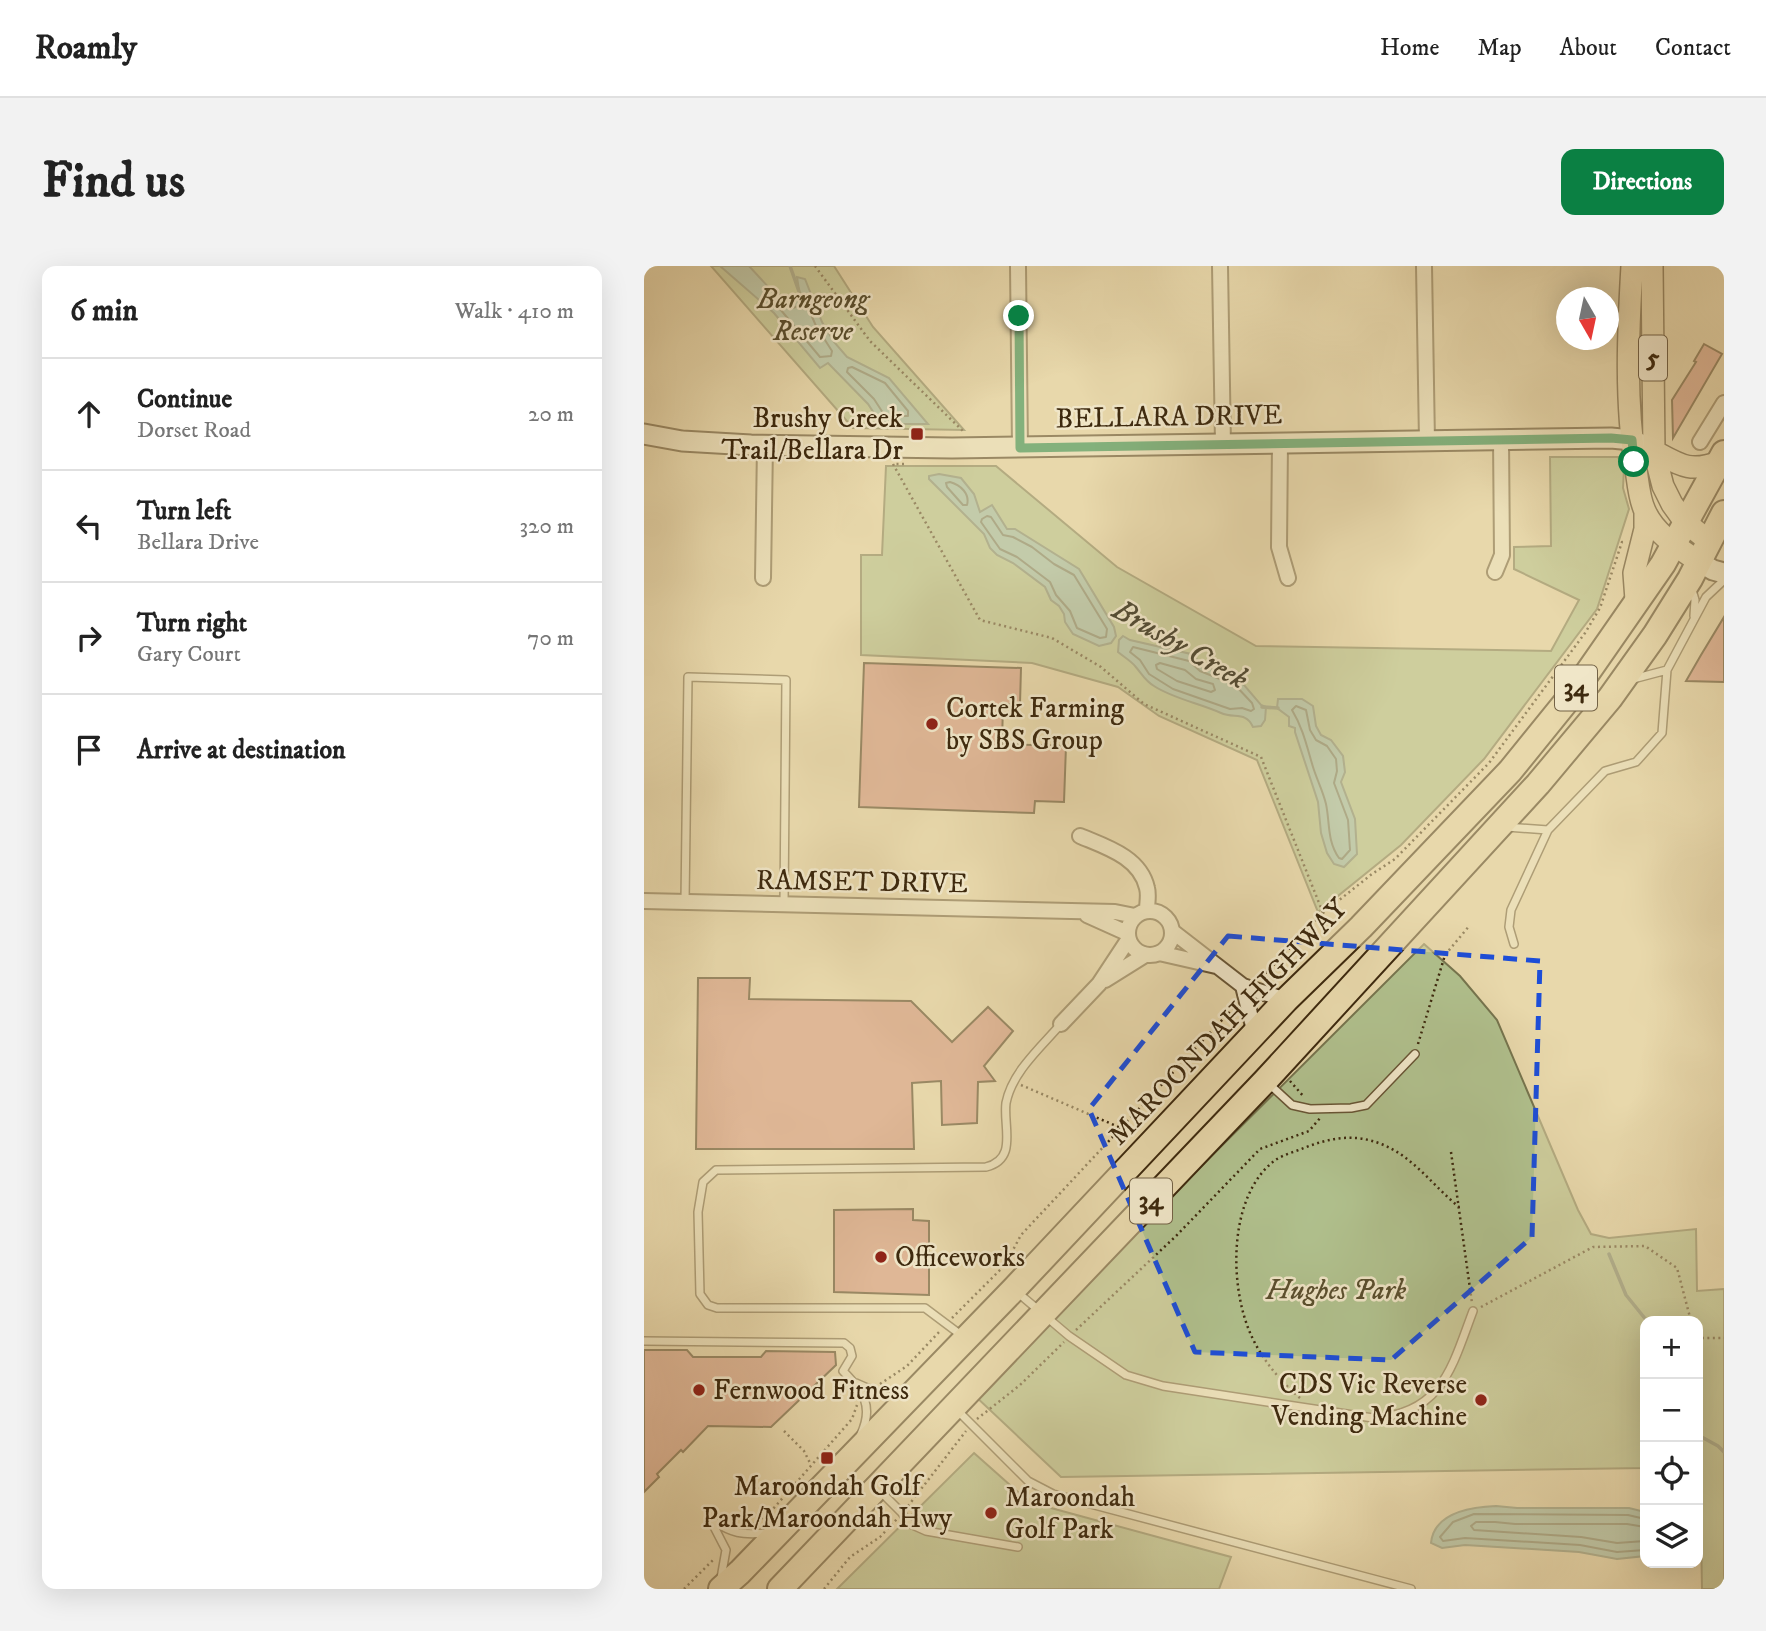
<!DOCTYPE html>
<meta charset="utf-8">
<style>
body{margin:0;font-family:"IM FELL DW Pica",serif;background:#f2f2f2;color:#222}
.controls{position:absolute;right:21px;bottom:21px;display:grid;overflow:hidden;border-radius:14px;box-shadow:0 7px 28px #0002}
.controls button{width:63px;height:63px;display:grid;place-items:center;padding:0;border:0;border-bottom:2px solid #e0e0e0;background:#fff;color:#222;font:35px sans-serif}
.compass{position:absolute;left:912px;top:21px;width:63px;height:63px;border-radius:50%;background:#fff;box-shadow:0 7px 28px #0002;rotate:171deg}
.stop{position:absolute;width:21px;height:21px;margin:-16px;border:5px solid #0b8043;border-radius:50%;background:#fff}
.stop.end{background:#0b8043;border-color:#fff;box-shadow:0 2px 7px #0008}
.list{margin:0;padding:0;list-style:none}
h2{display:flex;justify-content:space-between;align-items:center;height:91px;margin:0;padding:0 28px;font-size:30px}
h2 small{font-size:23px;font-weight:400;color:#767676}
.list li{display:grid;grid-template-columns:46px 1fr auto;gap:21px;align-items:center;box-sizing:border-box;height:112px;padding:0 28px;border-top:2px solid #e0e0e0}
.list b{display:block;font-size:26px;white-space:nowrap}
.list p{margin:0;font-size:23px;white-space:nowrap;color:#767676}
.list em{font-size:23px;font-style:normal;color:#767676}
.icon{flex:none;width:38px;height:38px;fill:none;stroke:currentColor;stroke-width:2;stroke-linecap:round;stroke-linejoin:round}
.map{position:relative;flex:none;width:1080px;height:1323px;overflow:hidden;border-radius:14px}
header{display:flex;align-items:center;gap:42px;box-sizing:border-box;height:98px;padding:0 35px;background:#fff;border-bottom:2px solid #e0e0e0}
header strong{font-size:33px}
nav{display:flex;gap:38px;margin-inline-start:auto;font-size:24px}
.intro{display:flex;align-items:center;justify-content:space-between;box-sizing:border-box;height:168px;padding:0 42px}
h1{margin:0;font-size:49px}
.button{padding:18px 32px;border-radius:14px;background:#0b8043;color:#fff;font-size:24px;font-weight:700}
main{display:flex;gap:42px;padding:0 42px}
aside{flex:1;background:#fff;border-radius:14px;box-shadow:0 7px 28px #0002}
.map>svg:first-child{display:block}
.green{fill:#b0c08d;stroke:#76744e;stroke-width:2}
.water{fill:#97baa9;stroke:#73806b;stroke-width:2}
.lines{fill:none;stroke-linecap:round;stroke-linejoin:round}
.shore{stroke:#6a725c;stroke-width:2}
.stream{stroke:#73806b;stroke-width:3.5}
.building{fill:#d48e7c;stroke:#3d290e;stroke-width:2}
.lane-casing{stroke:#685535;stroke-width:10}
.street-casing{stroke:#685535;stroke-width:18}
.secondary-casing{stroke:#3d290e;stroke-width:23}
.primary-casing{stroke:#3d290e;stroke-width:24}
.highway-casing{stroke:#3d290e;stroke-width:28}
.path{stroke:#3d290e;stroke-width:2.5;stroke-dasharray:2 3.5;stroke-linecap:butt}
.lane{stroke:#f0e6c8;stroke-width:7}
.street{stroke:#f0e6c8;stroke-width:14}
.secondary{stroke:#f0e6c8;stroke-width:19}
.primary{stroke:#e8d8ab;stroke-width:21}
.highway{stroke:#e8d8ab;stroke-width:24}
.route{stroke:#0b8043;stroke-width:9}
.marked{fill:none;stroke:#1d4ed8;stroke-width:5;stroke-dasharray:14 9;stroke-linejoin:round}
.poi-dot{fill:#8f2418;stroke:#f0e6c8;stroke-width:2.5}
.labels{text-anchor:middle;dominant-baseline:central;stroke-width:5;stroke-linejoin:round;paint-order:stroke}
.shield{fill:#f0e6c8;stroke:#736246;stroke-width:2}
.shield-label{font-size:26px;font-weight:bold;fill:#3d290e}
.park-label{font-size:28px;font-style:italic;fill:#5a4f2e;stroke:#f0e6c8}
.street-label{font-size:28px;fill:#3d290e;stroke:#f0e6c8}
.poi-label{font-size:28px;fill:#3d290e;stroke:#f0e6c8;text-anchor:start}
.water-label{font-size:30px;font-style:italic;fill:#544d35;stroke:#f0e6c8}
</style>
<header>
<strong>Roamly</strong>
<nav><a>Home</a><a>Map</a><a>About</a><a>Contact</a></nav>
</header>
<div class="intro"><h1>Find us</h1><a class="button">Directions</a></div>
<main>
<aside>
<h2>6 min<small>Walk · 410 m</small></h2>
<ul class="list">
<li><svg class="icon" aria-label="ahead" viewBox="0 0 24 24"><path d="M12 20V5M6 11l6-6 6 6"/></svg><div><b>Continue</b><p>Dorset Road</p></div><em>20 m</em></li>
<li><svg class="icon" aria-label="left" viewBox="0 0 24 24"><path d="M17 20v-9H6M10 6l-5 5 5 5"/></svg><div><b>Turn left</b><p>Bellara Drive</p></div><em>320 m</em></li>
<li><svg class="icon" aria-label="right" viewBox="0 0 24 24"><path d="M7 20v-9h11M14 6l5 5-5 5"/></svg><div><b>Turn right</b><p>Gary Court</p></div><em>70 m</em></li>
<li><svg class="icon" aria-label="arrive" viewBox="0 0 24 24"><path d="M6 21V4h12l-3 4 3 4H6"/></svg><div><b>Arrive at destination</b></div></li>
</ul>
</aside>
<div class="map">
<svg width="1080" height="1323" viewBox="0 0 1080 1323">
<rect width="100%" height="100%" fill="#e8d8ab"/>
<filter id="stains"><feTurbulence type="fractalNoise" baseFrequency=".00286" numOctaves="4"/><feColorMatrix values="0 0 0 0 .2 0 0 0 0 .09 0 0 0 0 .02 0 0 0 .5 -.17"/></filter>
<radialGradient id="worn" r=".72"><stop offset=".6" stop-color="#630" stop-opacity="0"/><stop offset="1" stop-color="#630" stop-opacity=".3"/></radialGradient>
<path class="green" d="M67,0h123l39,61 91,103 -111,-2z
M906,191h68l6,12 -1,19 6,21 -32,100 -113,150 -83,86 -83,67 -61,-152 -98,-44 -41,-29 -86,-24 -171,-8v-100h21l4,-89h110l121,101 139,79 295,5 28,-51 -65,-31v-22l37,-1z
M780,678l36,32 37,44 81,190 13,24 18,4 87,-9 1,62 27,-2v300h-22l-2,-122h-2v-146h-53v147l-584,9 -88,-83z
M330,1187l55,49 202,55 -12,32h-382z"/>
<path class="water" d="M76,0h29l23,25 21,10 7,-4 -3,-20 8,2 17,43 12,20 13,15 42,21 39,46h-47l-13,-20 -40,-41 -8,5 -46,-55z
M295,208l22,4 13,16 6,18 12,-7 15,24h8l64,40 35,58 2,9 -5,7 -12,3 -26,-12 -8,-12 -1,-8 -5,-8 -8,-6 -6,-13 -32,-24 -16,-8 -7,-7 -6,-14 -55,-55v-3z
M479,370l7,4 61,14 12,11 36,14 22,26 5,2 -1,13 -4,6 -8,1c-7,-16 -19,-8 -32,-14 -22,-10 -47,-14 -67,-27 -9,-5 -12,-12 -19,-20 -4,-5 -11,-9 -17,-14l1,-12z
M634,433h24l11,7 3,20 5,9 10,5 12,16 2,16 -4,10 14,37 2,35 -13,13 -10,-3 -7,-11 -6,-20 -3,-31 -23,-70v-4l-6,-2v-9l-12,-9z
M852,1240l21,2h112l16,4v44l-28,3 -38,-7 -114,-7 -23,3 -11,-5c3,-31 40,-36 65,-37z"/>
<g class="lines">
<path class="shore" d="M159,38l4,1 9,21 16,25 -1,5 -11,1 -40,-48 3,-4 10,3z
M208,101l33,16 23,28v5h-23l-11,-17 -27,-27 1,-4z
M306,216c11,3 20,12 17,23h-4l-16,-18 -1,-4z
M343,250l4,1 12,18 10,2 19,10 22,17 20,11 33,54 -1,8 -6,1 -23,-10 -7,-17 -14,-16 -6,-13 -33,-25 -17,-8 -19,-27 1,-3z
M489,381l56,14 11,10 35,14 17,18 2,6 -3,2 -9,-3 -12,1 -57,-20 -24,-15 -9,-14 -10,-8z
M516,397l25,7 11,9 17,5 2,6 -4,2 -34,-11 -20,-12 -1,-4z
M652,440l10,4 4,20 6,10 11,6 9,13 1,12 -3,12 14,37 2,30 -8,9 -3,-1c-12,-17 -9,-35 -13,-54 -3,-13 -9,-24 -13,-37 -6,-20 -10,-39 -21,-57z
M1001,1253l-17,-4 -154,-1 -21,8 -13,15 3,4 22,-3 115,7 37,7 28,-2
M1001,1261l-18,-3h-112l-20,-2h-19l-5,4 3,4 107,7 36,6 28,-2"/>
<path class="stream" d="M146,0l12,34
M618,441l16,1
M965,988l17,41 21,26
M1054,1169l20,11 6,6"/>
</g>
<path class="building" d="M1060,78l18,10 -49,84 -1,-38 24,-38 -2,-1z
M1080,351v65l-38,-1 15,-26z
M220,397l157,5 -1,36h-17l-1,40 64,2 -2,56 -29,-1 -1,12 -175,-6z
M54,712h52l-1,21 162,2 41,41 36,-35 25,24 -29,35 11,15 -17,1 -1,41 -35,2 -1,-44 -29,2 2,66h-218z
M269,943v11l16,1v74l-95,-3v-82z
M0,1084h43l6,7h68l5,-6 69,1 1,13 -65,62 -63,-1 -25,26 -2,-2 -24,24 2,3 -15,15z"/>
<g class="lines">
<g class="lane-casing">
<path id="lane" d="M1048,324l3,10 -1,16
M989,413l34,-9 39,-73 18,-17
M863,561l41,3
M41,636l3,-225 98,3 -2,224
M870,678l-5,-17 2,-17 37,-80 57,-59 31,-9 26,-29 5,-63
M624,817l24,22 18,4 41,-1 15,-3 49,-51
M373,1026l52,44 57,39 37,11 210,32c69,-4 79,-51 100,-107
M317,1069l-36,-27h-208l-9,-3 -8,-11 -2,-82 5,-30 13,-12 270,-3c32,-8 17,-40 20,-64 6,-31 35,-56 55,-79
M0,1075l200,2 6,5 2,8 -9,15c20,20 31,35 18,63
M212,1117l32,14 12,2
M313,1144l71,71 25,13 358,95
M236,1225l22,22 6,10 18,8 92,16
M66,1253l16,31 -5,28
M66,1253c23,15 31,16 58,14"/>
</g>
<g class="street-casing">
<path id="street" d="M374,0l2,182
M576,0l3,178
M780,0l3,175
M1056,176l24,-39
M636,177l-1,104 9,31
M851,306l7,-17 -1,-116
M119,312l2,-133
M436,570c26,11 60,21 67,52 2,7 0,15 0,22
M0,635l471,11 20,4
M484 667a22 22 0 1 1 44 0a22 22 0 1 1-44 0Z
M443,649l40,18
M528,665l71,55 43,14
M515,687l57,13
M461,714l40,-25
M599,720l12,48
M417,758l38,-40 29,-44"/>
</g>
<g class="secondary-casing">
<path id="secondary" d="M0,168l38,7 69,4 201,3 659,-10 21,2 13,6
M1055,296l14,8 11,3"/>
</g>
<g class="primary-casing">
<path id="primary" d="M988,0c-4,67 -7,137 4,203 2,13 3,30 9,42 10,23 34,37 54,51
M1008,0l2,185 9,35 9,18 13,18 25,20
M1010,185c26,14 36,22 65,11
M992,334l-2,-27 11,-44v-18"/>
</g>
<g class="highway-casing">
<path id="highway" d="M77,1323l19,-17 274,-283 272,-289 75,-73 149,-156 64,-79 89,-128 61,-111
M136,1323l485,-508 273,-297 72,-86 45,-63 35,-56 34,-66"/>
</g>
<path class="path" d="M171,0l55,75 94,91
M260,198h-11l87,156 72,18 49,29 43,37 117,53 62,156
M618,711l61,-64 49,-39 23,-15 94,-96 96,-130 15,-25 22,-66 4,1
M774,778l27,-89 25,-30
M646,815l14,16
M377,819l100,43
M807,886l21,151
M837,1041l112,-60 52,-1 32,22 14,53
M308,1052l53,-53 16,-30 215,-230
M432,1064l100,-94 84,-87 49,-18 12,-14
M1054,1068l4,4h22
M236,1118l27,-18 33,-35
M656,1132c-21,-18 -38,-39 -49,-63 -22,-49 -23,-138 23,-174 8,-6 20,-9 30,-13 25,-10 50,-15 77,-4 32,12 52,42 78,63
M333,1153l43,-34 44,-43
M140,1165l20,20 7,14
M264,1240l58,-75
M108,1258l4,-4 10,-3 86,-98 5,-14
M40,1323l30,-30
M180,1323l26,-32 30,-20 17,-18"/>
<use href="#lane" class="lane"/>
<use href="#street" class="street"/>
<use href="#secondary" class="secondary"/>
<use href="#primary" class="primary"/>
<use href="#highway" class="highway"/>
</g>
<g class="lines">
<path class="route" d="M375,50l1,132 591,-10 21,2 2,22"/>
</g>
<path d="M0 0H1080V1323H0ZM584,670l312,25 -8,276 -141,123 -196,-8 -106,-243z" fill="#e8d8ab" fill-opacity=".55" fill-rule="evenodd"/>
<path class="marked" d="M584,670l312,25 -8,276 -141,123 -196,-8 -106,-243z"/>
<g class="poi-dot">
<rect x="266" y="161" width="14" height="14" rx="3.5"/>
<circle cx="288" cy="458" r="7"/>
<circle cx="237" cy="991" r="7"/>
<circle cx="55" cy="1124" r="7"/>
<circle cx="837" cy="1134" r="7"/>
<rect x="176" y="1185" width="14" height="14" rx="3.5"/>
<circle cx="347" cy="1247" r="7"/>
</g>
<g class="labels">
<g class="shield">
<rect x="995" y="69.5" width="28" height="45" rx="5"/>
<rect x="911" y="399.5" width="42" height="45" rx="5"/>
<rect x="486" y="912.5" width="42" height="45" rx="5"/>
</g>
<g class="shield-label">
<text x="1009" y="92">5</text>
<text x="932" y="422">34</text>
<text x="507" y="935">34</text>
</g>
<g class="park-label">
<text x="169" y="33">Barngeong<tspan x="169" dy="32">Reserve</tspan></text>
<text x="692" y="1024">Hughes Park</text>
</g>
<g class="street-label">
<text transform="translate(525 151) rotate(-1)">BELLARA DRIVE</text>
<text transform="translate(218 616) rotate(1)">RAMSET DRIVE</text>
<text transform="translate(584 756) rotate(-46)">MAROONDAH HIGHWAY</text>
</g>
<g class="poi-label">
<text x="259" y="152" text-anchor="end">Brushy Creek<tspan x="259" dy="32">Trail/Bellara Dr</tspan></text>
<text x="302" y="442">Cortek Farming<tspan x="302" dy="32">by SBS Group</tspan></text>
<text x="251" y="991">Officeworks</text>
<text x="823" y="1118" text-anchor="end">CDS Vic Reverse<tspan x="823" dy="32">Vending Machine</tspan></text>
<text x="69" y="1124">Fernwood Fitness</text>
<text x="183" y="1220" text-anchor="middle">Maroondah Golf<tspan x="183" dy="32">Park/Maroondah Hwy</tspan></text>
<text x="361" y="1231">Maroondah<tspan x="361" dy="32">Golf Park</tspan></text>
</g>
<g class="water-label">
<text transform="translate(536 379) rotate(30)">Brushy Creek</text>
</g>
</g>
<rect width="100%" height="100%" filter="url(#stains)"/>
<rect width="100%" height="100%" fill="url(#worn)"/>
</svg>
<div class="controls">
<button>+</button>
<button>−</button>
<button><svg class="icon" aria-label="locate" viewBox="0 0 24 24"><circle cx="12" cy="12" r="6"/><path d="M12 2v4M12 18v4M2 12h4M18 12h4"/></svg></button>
<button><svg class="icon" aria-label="layers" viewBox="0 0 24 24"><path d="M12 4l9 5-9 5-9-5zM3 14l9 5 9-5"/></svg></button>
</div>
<svg class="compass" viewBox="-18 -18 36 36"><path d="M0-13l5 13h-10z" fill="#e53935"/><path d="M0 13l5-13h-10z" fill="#767676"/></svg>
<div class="stop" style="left:990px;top:196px"></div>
<div class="stop end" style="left:375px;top:50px"></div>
</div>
</main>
